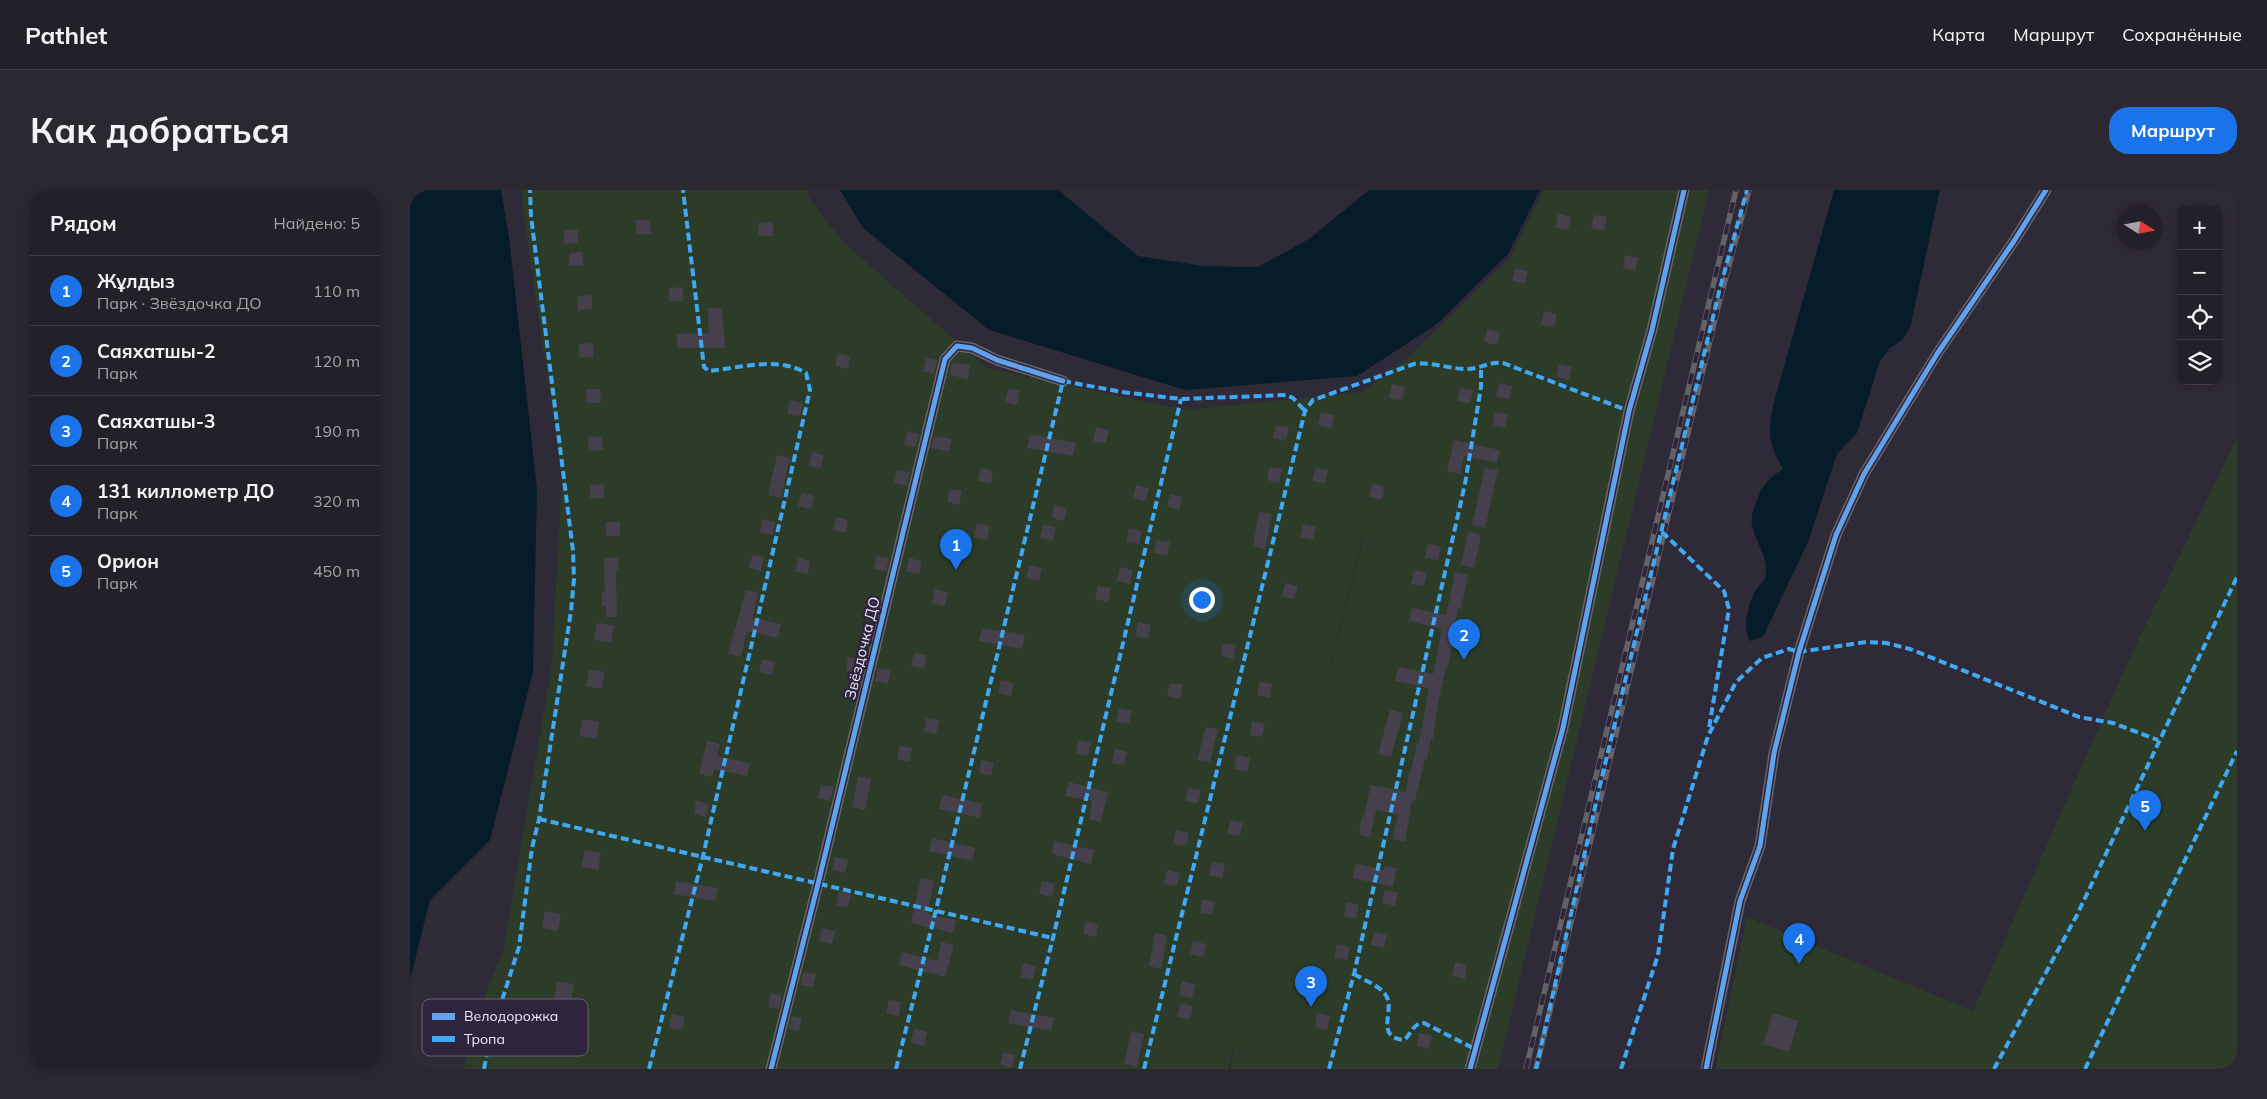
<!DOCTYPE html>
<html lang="ru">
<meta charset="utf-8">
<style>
body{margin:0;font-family:Mulish,sans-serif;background:#2b2831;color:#f1f3f6}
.controls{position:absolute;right:15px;top:15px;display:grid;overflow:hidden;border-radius:10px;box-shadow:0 2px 12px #0003}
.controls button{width:45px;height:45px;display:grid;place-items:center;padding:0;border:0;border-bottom:1px solid #403e46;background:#232029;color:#f1f3f6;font:25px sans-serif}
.compass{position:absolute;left:1707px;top:15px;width:45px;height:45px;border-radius:50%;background:#232029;box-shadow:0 2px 12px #0003;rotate:101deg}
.you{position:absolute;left:791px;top:409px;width:18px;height:18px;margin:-12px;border:4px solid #fff;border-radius:50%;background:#1a73e8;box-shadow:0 0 0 8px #1a73e833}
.badge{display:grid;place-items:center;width:32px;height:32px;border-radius:50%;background:#1a73e8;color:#fff;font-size:16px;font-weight:700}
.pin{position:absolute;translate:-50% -41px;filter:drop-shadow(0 1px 2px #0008)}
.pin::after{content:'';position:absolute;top:26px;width:18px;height:15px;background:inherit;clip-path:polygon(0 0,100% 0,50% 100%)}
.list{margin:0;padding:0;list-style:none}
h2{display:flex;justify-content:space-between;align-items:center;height:65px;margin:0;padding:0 20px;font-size:21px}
h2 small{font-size:16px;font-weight:400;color:#a3a3a8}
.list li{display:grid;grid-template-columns:32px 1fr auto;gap:15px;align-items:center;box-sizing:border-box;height:70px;padding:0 20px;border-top:1px solid #403e46}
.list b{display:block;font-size:19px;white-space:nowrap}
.list p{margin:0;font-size:16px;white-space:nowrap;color:#a3a3a8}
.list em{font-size:16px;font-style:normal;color:#a3a3a8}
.icon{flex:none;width:28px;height:28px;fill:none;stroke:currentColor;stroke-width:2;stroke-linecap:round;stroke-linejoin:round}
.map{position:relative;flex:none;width:1827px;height:879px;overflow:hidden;border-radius:20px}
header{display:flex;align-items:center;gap:30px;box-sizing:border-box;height:70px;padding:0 25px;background:#232029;border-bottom:1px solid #403e46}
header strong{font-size:24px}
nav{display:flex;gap:28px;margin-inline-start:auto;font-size:18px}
.intro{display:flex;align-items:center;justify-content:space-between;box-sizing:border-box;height:120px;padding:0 30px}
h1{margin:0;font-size:35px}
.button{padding:12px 22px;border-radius:20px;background:#1a73e8;color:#fff;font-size:18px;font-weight:700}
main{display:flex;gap:30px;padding:0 30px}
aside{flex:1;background:#232029;border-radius:20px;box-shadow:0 2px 12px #0003}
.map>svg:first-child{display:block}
.green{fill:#2c3c29;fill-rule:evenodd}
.water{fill:#061c29}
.building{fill:#45404c}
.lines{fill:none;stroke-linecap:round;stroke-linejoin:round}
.street{stroke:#66656c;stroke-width:11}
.rail-casing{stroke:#646169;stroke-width:5.5}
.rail{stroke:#2e253c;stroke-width:4;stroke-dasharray:11;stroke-linecap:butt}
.quiet{stroke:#3fa9f5;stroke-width:4;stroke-dasharray:8 4;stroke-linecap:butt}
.cycleway-casing{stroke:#2e253c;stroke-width:8}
.cycleway{stroke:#60a3ed;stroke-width:5}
.labels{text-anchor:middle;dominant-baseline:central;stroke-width:5;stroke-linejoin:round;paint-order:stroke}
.street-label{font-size:15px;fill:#efe9f9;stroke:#2e253c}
.key{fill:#2e253c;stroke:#686075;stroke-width:1}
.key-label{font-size:14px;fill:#efe9f9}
</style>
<header>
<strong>Pathlet</strong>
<nav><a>Карта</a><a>Маршрут</a><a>Сохранённые</a></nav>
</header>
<div class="intro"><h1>Как добраться</h1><a class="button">Маршрут</a></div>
<main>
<aside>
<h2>Рядом<small>Найдено: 5</small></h2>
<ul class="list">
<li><span class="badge">1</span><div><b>Жұлдыз</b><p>Парк · Звёздочка ДО</p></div><em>110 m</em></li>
<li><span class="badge">2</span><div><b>Саяхатшы-2</b><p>Парк</p></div><em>120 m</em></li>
<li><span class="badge">3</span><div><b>Саяхатшы-3</b><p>Парк</p></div><em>190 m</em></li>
<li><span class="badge">4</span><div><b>131 киллометр ДО</b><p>Парк</p></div><em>320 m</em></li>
<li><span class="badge">5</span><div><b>Орион</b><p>Парк</p></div><em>450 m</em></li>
</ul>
</aside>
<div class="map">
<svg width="1827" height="879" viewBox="0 0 1827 879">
<rect width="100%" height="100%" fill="#2f2a37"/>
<path class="green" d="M112,0h284l5,11 32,41 144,126 197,42 179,-18 47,-36 100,-98 34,-68h165l-211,879h-268l8,-39 -10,39h-764l7,-39 33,-81 48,-285 10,-189 -38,-257zM953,346h1l-77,299z
M1827,248v631h-522l32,-152 226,94 160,-360z"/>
<path class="water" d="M0,0h91l8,47 28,253 -4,182 -43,168 -60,60 -20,80z
M430,0h218l80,66 66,10 54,1 51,-28 60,-49h171l-32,64 -71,70 -80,52 -172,14 -196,-60 -126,-102z
M1424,0h106l-30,138 -8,12 -13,9 -9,12 -23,72 -20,21 -29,88 -45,95 -14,4c-6,-17 -2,-35 7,-51 3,-4 7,-8 9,-12 5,-18 -9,-35 -13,-52 -2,-9 2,-18 5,-26 5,-15 12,-22 26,-31 -16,-27 -15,-38 -9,-67z"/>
<path class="building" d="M1148,24l13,3 -3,13 -13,-2z
M1184,25l13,2 -3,14 -13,-3z
M226,30h14l1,14h-15z
M363,32v14h-14l-1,-13z
M154,40h14v13l-14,1z
M173,62v14h-14v-13z
M1215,65l13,3 -3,13 -12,-3z
M1105,78l13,3 -3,13 -13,-3z
M273,97v14h-14v-13z
M182,105v14l-14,1 -1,-14z
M298,118h14l3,40h-48v-14l32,-1z
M1134,121l13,3 -3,13 -13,-2z
M1077,139l13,3 -3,13 -13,-3z
M183,153v14h-14v-13z
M428,163l12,3 -2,13 -13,-3z
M516,168l11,2 -3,14 -11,-3z
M542,173l18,2 -2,14 -19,-4z
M1149,174l13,3 -3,13 -13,-3z
M1089,193l13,3 -3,13 -13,-2z
M982,194l13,3 -3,13 -13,-2z
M1050,198l13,2 -3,14 -13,-3z
M176,199h14l1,14h-14z
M598,199l12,2 -3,14 -12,-3z
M380,210l13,3 -3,13 -13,-2z
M911,222l13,3 -3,13 -13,-3z
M1085,222l13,2 -3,14 -12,-3z
M866,235l13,2 -3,14 -13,-3z
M686,237l13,3 -3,13 -13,-2z
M497,241l12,3 -3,13 -12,-2z
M620,244l46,9 -3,13 -46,-8z
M192,246l1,14 -14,1 -1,-14z
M529,246l13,3 -3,13 -18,-4 3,-11 5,1z
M1044,250l46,10 -3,13 -33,-7 -4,18 -13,-3z
M402,262l12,3 -3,13 -12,-2z
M367,265l13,3 -9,40 -13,-3z
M859,277l13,2 -3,14 -12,-3z
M571,278l12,3 -2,13 -13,-3z
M906,278l12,2 -3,14 -13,-3z
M1075,278l13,2 -13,58 -13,-3z
M487,280l13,2 -3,14 -13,-3z
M194,294v14h-14v-13z
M962,294l13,3 -3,13 -13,-3z
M726,295l13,3 -3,13 -13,-3z
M540,299l12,2 -3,14 -12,-3z
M392,303l12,3 -3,13 -13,-3z
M760,304l12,3 -3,13 -12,-3z
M644,315l13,3 -3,13 -12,-3z
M849,322l13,2 -7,35 -12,-3z
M426,327l12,3 -2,13 -13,-3z
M352,329l13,3 -3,13 -12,-2z
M196,332h14v14h-14z
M567,333l13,3 -3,14 -13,-3z
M633,334l13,3 -3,14 -13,-3z
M893,334l13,3 -3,13 -13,-3z
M719,338l13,3 -3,13 -13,-2z
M1058,342l13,3 -7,33 -13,-3z
M747,350l13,2 -3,14 -13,-3z
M1018,354l13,3 -3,13 -13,-2z
M342,365l12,2 -3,14 -12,-3z
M467,366l12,2 -3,14 -12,-3z
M194,368h14l1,13h-3l1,46h-11v-11h-4v-14h3z
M388,368l12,3 -2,13 -13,-3z
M499,368l13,3 -3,13 -13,-3z
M619,375l13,3 -3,13 -13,-3z
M710,377l13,3 -3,14 -13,-3z
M1004,380l13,3 -3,13 -13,-2z
M1045,382l13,3 -7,34 -3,-1 -10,59h-2l-8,35 -5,37 -2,-1 -4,21h-2l-10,42h-3l-7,41 -13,-3 6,-24 -22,-5 -6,28 -10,-3 1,-5 -2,-1 3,-13h2l7,-31 35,7 3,-22h2l6,-27h2l10,-55 -34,-7 3,-14 35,7 9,-45 -33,-8 3,-13 34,7z
M875,393l13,3 -4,13 -12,-3z
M688,396l13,2 -3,14 -13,-3z
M525,399l13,3 -3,14 -13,-3z
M336,400l12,2 -5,26 28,6 -3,14 -31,-7 -6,26 -13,-3z
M456,410l12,2 -3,14 -12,-3z
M728,432l13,3 -3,14 -13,-3z
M187,433l17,3 -3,17 -17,-3z
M572,438l43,7 -3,14 -43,-8z
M813,453l13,2 -3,14 -12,-3z
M504,463l13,2 -3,14 -13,-3z
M438,467l13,3 -3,13 -12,-2z
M352,469l13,3 -3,13 -13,-3z
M468,478l13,2 -3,14 -13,-3z
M179,479l16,3 -3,17 -16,-3z
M591,490l13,3 -3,13 -13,-3z
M850,492l12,2 -2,14 -13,-3z
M760,493l13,2 -3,14 -13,-3z
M709,518l13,3 -3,13 -13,-2z
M980,520l13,3 -12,44 -13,-3z
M516,528l13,2 -3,14 -12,-3z
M172,529l17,3 -3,17 -17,-3z
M842,531l13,3 -3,13 -12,-2z
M796,537l12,2 -8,33 -13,-2z
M668,550l13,3 -3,13 -12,-2z
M297,551l13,3 -3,12 33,7 -3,13 -33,-7 -2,8 -13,-3z
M490,556l12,2 -3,14 -12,-3z
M705,559l12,3 -3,13 -12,-2z
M827,565l13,3 -3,14 -13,-3z
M571,570l13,3 -3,13 -12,-3z
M448,586l13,3 -6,31 -13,-3z
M659,592l39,10 -7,30 -12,-3 3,-18 -27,-5z
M411,595l13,2 -4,14 -12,-3z
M778,598l13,2 -3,14 -13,-3z
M532,605l40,9 -2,14 -41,-9z
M286,611l13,3 -3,13 -12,-3z
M820,630l13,3 -3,13 -13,-2z
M766,640l13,3 -3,13 -13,-2z
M522,648l43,10 -3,13 -43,-10z
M644,651l40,9 -3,14 -39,-10z
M175,660l16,3 -3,17 -17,-3z
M425,667l13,3 -3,13 -13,-3z
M802,672l13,2 -3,14 -13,-3z
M946,674l28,6 1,-4 12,2 -4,19 -40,-9z
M757,680l13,3 -3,13 -13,-2z
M511,688l13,2 -7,34 29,6 -3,13 -42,-10z
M266,691l42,7 -3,13 -41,-7z
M632,691l13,3 -3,13 -13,-3z
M975,700l13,3 -3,13 -13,-3z
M429,701l12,3 -3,13 -12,-2z
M792,709l13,3 -3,13 -12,-2z
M937,712l12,3 -3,14 -12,-3z
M135,721l16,3 -3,17 -16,-3z
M676,731l12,3 -2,13 -13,-3z
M412,738l13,3 -3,13 -13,-3z
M964,742l13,3 -3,13 -13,-3z
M745,743l12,3 -6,33 -12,-3z
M783,751l13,3 -3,13 -13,-3z
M531,752l13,3 -9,32 -46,-12 3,-13 35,9z
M927,754l13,3 -3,13 -13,-2z
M1045,772l12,3 -2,14 -13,-3z
M613,773l13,3 -3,14 -13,-3z
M393,782l13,2 -3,14 -12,-3z
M147,791l17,3 -3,17 -17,-3z
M772,791l13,3 -3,14 -13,-3z
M361,803l11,3 -3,13 -11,-2z
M479,810l12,2 -2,14 -13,-3z
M771,813l12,3 -3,13 -13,-2z
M601,820l43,8 -3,13 -43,-8z
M907,823l13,3 -3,14 -12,-3z
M1363,823l25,8 -9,31 -26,-8z
M262,824l13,3 -3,13 -13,-2z
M382,826l10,2 -3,14 -10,-3z
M504,839l13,3 -3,14 -13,-3z
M721,841l13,3 -7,33 -13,-3z
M1009,843l13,2 -3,14 -12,-3z
M593,862l12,3 -3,13 -12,-3z"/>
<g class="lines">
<path class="street" d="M361,879l47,-185 127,-525 12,-13 15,2 25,12 66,21
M1060,879l93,-341 66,-317 23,-81 32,-140
M1296,879l34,-168 20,-55 14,-93 25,-101 37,-117 28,-61 73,-120 77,-113 32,-51"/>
<g class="rail-casing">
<path id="rail" d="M1116,879l210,-879
M1126,879l182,-762 31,-117"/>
</g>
<use href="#rail" class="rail"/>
<path class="quiet" d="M1252,342l62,59 5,18 -20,119
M129,629l514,119
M944,784c10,6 24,11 31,20 12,15 -12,43 19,46 8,-6 8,-17 20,-17l51,26
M74,879l6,-31 29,-91 13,-99 7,-29 32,-208 3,-32 -1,-28 -42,-335 -1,-26
M239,879l54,-213 107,-466 -4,-17c-28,-17 -67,-5 -97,-2l-5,-4 -21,-177
M486,879l40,-159 127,-529 59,11 59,7 105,-4 7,3 12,13
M610,879l33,-131 128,-539
M734,879l161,-658 8,-11 101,-36c18,-2 33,4 50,5 14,1 26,-8 39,-6l126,48
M919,879l25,-95 111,-490 16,-97v-21
M1126,879l65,-288 119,-493 27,-98
M1211,879l37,-114 15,-106 35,-113 28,-54 26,-24 27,-9 10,3 67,-10 20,1 24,6 169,68 34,6 45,17
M1584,879l83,-154 160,-338
M1675,879l152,-318"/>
<g class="cycleway-casing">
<path id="cycleway" d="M361,879l47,-185 127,-525 12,-13 15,2 25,12 66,21
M1060,879l93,-341 66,-317 23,-81 32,-140
M1296,879l34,-168 20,-55 14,-93 25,-101 37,-117 28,-61 73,-120 77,-113 32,-51"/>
</g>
<use href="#cycleway" class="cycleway"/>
</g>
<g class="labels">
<g class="street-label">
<text transform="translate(452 458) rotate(-76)">Звёздочка ДО</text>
</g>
</g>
<rect x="12" y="809" width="166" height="57" rx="8" class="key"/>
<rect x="22" y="823" width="23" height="7" fill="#60a3ed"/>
<rect x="22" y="846" width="23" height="6" fill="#3fa9f5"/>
<g class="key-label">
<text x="54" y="831">Велодорожка</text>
<text x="54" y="854">Тропа</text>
</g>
</svg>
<div class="controls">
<button>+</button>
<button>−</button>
<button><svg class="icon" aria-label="locate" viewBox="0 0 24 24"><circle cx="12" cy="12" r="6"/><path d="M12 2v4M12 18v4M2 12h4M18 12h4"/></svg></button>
<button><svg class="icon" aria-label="layers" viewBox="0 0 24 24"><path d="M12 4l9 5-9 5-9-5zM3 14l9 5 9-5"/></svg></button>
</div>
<svg class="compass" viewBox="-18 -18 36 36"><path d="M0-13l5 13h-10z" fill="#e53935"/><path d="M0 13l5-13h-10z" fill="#a3a3a8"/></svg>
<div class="you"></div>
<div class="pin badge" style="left:546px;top:380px">1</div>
<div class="pin badge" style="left:1054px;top:470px">2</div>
<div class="pin badge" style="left:901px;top:817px">3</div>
<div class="pin badge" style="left:1389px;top:774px">4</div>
<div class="pin badge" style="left:1735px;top:641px">5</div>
</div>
</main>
